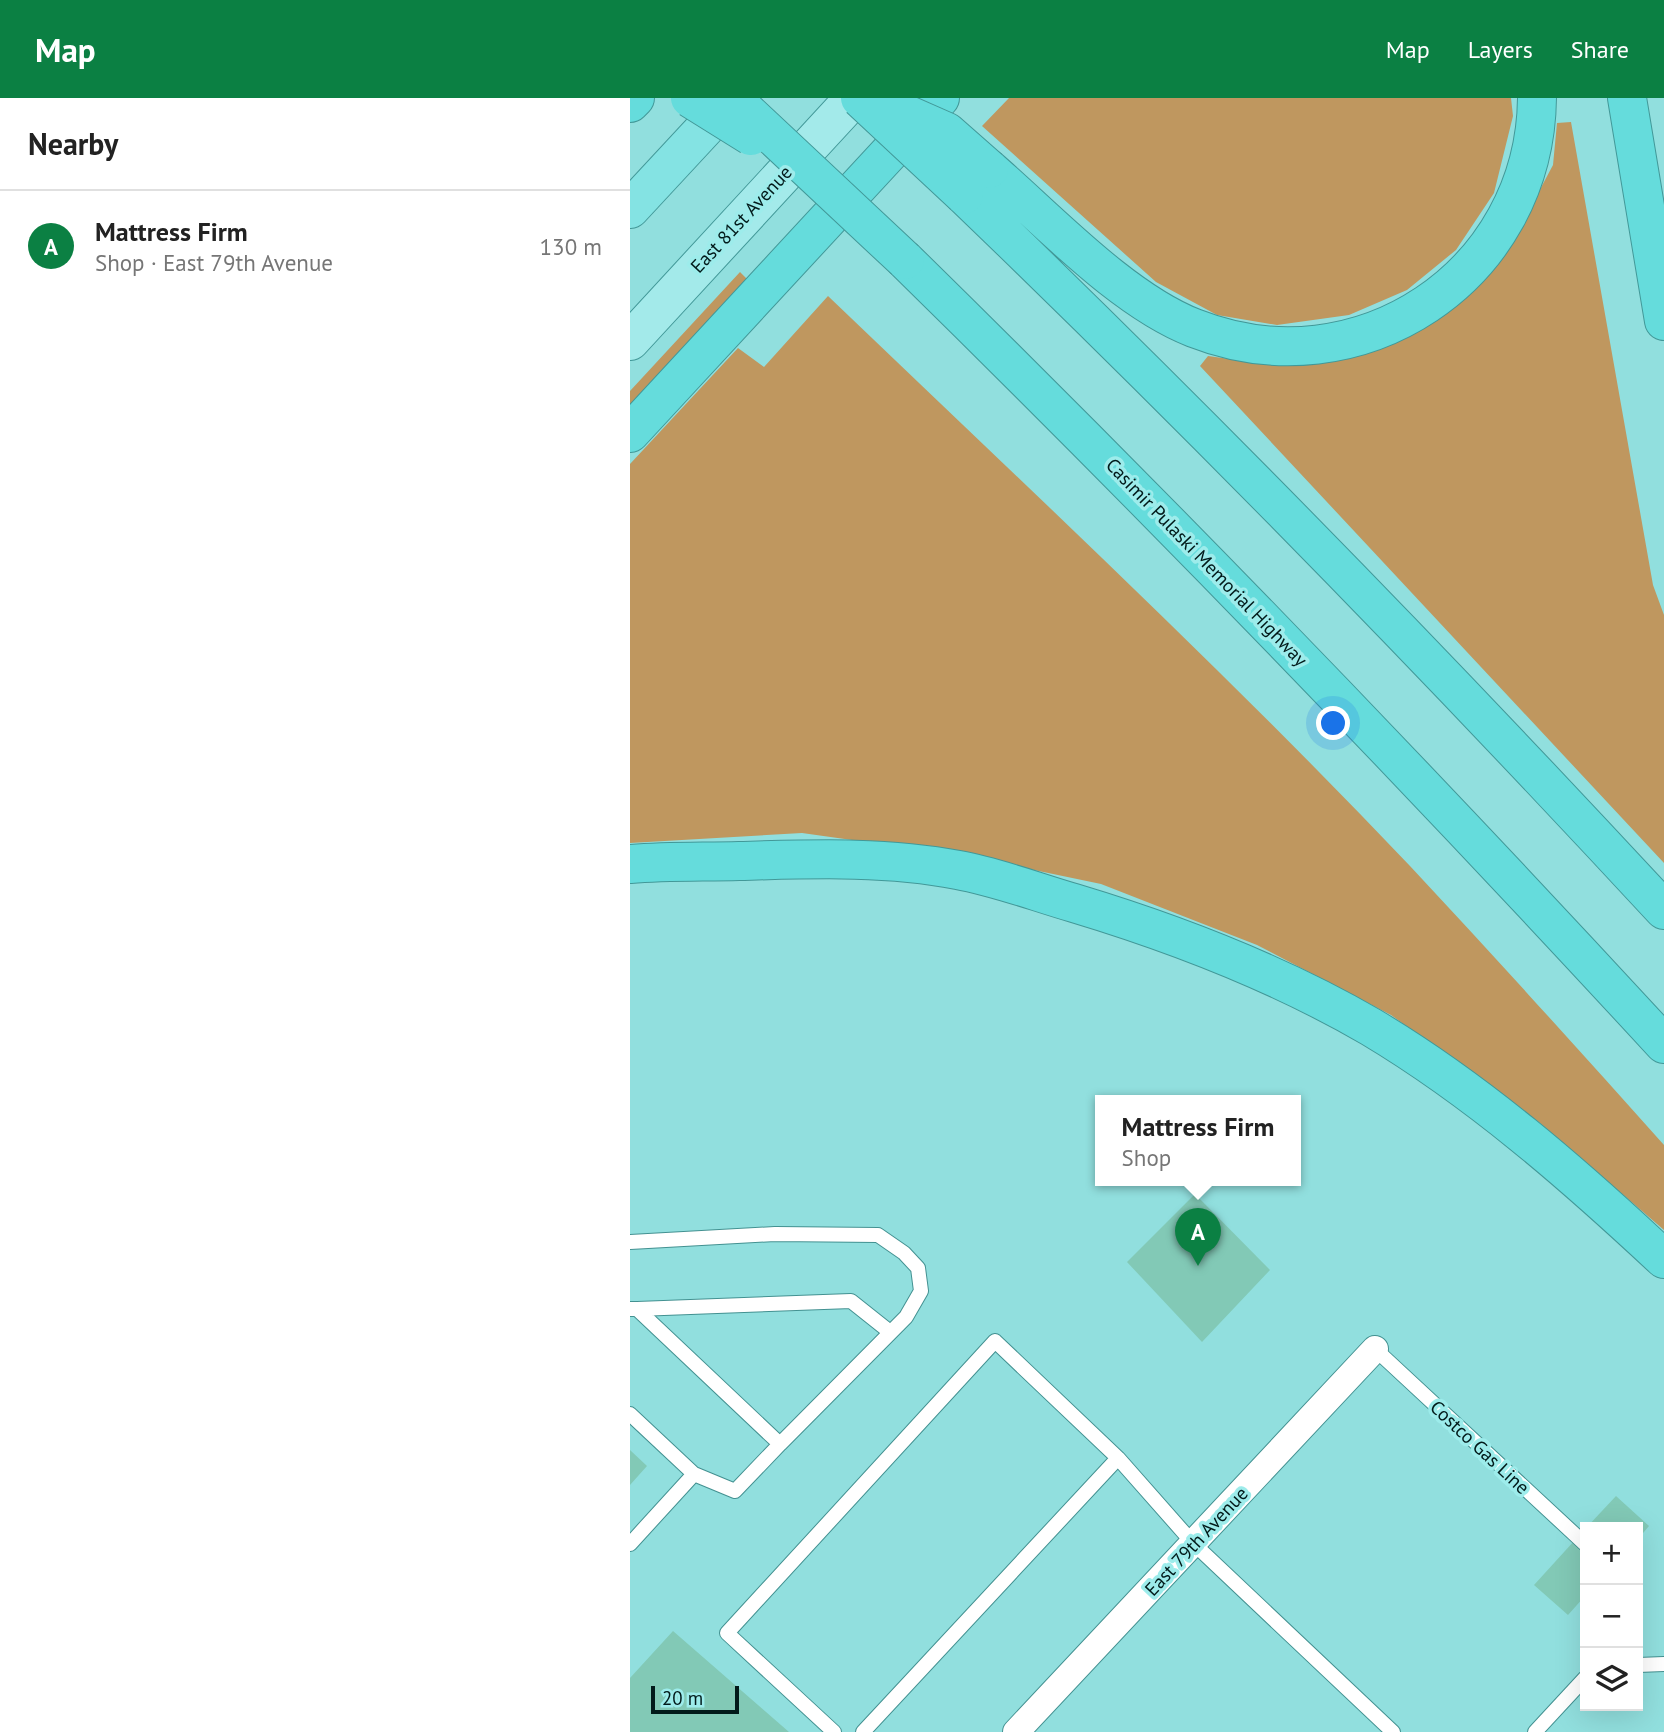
<!DOCTYPE html>
<meta charset="utf-8">
<style>
body{margin:0;font-family:"PT Sans",sans-serif;background:#f6f6f6;color:#222}
.controls{position:absolute;right:21px;bottom:21px;display:grid;overflow:hidden;border-radius:0px;box-shadow:0 7px 28px #0002}
.controls button{width:63px;height:63px;display:grid;place-items:center;padding:0;border:0;border-bottom:2px solid #e0e0e0;background:#fff;color:#222;font:35px sans-serif}
.scale{position:absolute;left:21px;bottom:18px;width:88px;box-sizing:border-box;padding-left:7px;border:4px solid #021a1a;border-top:0;font-size:19px;line-height:24px;white-space:nowrap;color:#021a1a;-webkit-text-stroke:5px #9deceb;paint-order:stroke}
.you{position:absolute;left:704px;top:626px;width:24px;height:24px;margin:-18px;border:5px solid #fff;border-radius:50%;background:#1a73e8;box-shadow:0 0 0 10px #1a73e833}
.badge{display:grid;place-items:center;width:46px;height:46px;border-radius:50%;background:#0b8043;color:#fff;font-size:23px;font-weight:700}
.pin{position:absolute;translate:-50% -58px;filter:drop-shadow(0 2px 4px #0008)}
.pin::after{content:'';position:absolute;top:37px;width:24px;height:21px;background:inherit;clip-path:polygon(0 0,100% 0,50% 100%)}
.popup{position:absolute;left:465px;top:997px;width:206px;height:91px;box-sizing:border-box;display:grid;place-content:center;border-radius:0px;background:#fff;filter:drop-shadow(0 2px 5px #0005);font-size:23px;white-space:nowrap;color:#767676}
.popup b{font-size:26px;color:#222}
.popup::after{content:'';position:absolute;left:50%;top:100%;margin-left:-14px;border:14px solid transparent;border-top-color:#fff}
.list{margin:0;padding:0;list-style:none}
h2{display:flex;justify-content:space-between;align-items:center;height:91px;margin:0;padding:0 28px;font-size:30px}
h2 small{font-size:23px;font-weight:400;color:#767676}
.list li{display:grid;grid-template-columns:46px 1fr auto;gap:21px;align-items:center;box-sizing:border-box;height:112px;padding:0 28px;border-top:2px solid #e0e0e0}
.list b{display:block;font-size:26px;white-space:nowrap}
.list p{margin:0;font-size:23px;white-space:nowrap;color:#767676}
.list em{font-size:23px;font-style:normal;color:#767676}
.icon{flex:none;width:38px;height:38px;fill:none;stroke:currentColor;stroke-width:2;stroke-linecap:round;stroke-linejoin:round}
.map{position:relative;flex:none;width:1034px;height:1634px;overflow:hidden}
header{display:flex;align-items:center;gap:42px;box-sizing:border-box;height:98px;padding:0 35px;background:#0b8043;color:#fff}
header strong{font-size:33px}
nav{display:flex;gap:38px;margin-inline-start:auto;font-size:24px}
main{display:flex}
aside{flex:1;background:#fff}
.map>svg:first-child{display:block}
.green{fill:#bf975f}
.building{fill:#82c9b6}
.lines{fill:none;stroke-linecap:round;stroke-linejoin:round}
.service-casing{stroke:#439191;stroke-width:16}
.minor-casing{stroke:#439191;stroke-width:28}
.primary-casing{stroke:#429898;stroke-width:40}
.trunk-casing{stroke:#429898;stroke-width:40}
.motorway-casing{stroke:#429898;stroke-width:40}
.service{stroke:#fff;stroke-width:14}
.minor{stroke:#fff;stroke-width:26}
.primary{stroke:#a3eaea;stroke-width:38}
.trunk{stroke:#84e3e3;stroke-width:38}
.motorway{stroke:#65dcdc;stroke-width:38}
.motorway-bridge-casing{stroke:#429898;stroke-width:40;stroke-linecap:butt}
.motorway-bridge{stroke:#65dcdc;stroke-width:38}
.labels{text-anchor:middle;dominant-baseline:central;stroke-width:7;stroke-linejoin:round;paint-order:stroke}
.street-label{font-size:19px;fill:#021a1a;stroke:#9deceb}
</style>
<header>
<strong>Map</strong>
<nav><a>Map</a><a>Layers</a><a>Share</a></nav>
</header>
<main>
<aside>
<h2>Nearby<small></small></h2>
<ul class="list">
<li><span class="badge">A</span><div><b>Mattress Firm</b><p>Shop · East 79th Avenue</p></div><em>130 m</em></li>
</ul>
</aside>
<div class="map">
<svg width="1034" height="1634" viewBox="0 0 1034 1634">
<rect width="100%" height="100%" fill="#91dfde"/>
<path class="green" d="M379,0h502l2,18 -19,77 -38,57 -49,40 -58,25 -72,10 -60,-10 -61,-33 -174,-156z
M941,24l82,463 11,30v248l-464,-497 8,-10 73,10 66,-7 75,-33 105,-112 26,-49 4,-42z
M110,174l10,10 -120,130v-21z
M198,198c196,188 395,373 582,570 86,92 170,185 254,279v85l-124,-107 -149,-108 -134,-70 -156,-61 -135,-28 -164,-23 -172,10v-379l108,-116 26,19z"/>
<path class="building" d="M565,1096l75,76 -68,72 -75,-80z
M0,1352l17,16 -17,19z
M986,1398l33,30 -11,13v-12h-51z
M955,1431v67l-17,19 -34,-30z
M43,1533l116,101h-159v-54z"/>
<g class="lines">
<g class="service-casing">
<path id="service" d="M0,1144l145,-8 103,1 26,18 14,15 3,23 -15,26 -126,127 -143,-135h-7
M7,1211l214,-8 39,31
M745,1251l210,195
M0,1316l64,60
M0,1446l64,-70 41,17 45,-47
M1008,1567l26,-1
M204,1634l-107,-99 268,-292 123,117 75,85 200,189
M233,1634l255,-274
M905,1634l50,-54"/>
</g>
<g class="minor-casing">
<path id="minor" d="M386,1634l359,-383"/>
</g>
<g class="primary-casing">
<path id="primary" d="M0,243l224,-243"/>
</g>
<g class="trunk-casing">
<path id="trunk" d="M0,111l103,-111"/>
</g>
<g class="motorway-casing">
<path id="motorway" d="M997,0l37,223
M0,5l5,-5
M359,71c59,51 133,131 205,159 165,65 341,-52 343,-230
M334,97c241,232 473,470 700,715
M275,162c260,255 512,516 759,784
M0,335l310,-335
M0,766c36,-3 73,-2 109,-3 73,-2 147,-5 219,9 39,7 78,22 116,33 103,31 204,70 297,124 107,64 202,147 293,232"/>
</g>
<use href="#service" class="service"/>
<use href="#minor" class="minor"/>
<use href="#primary" class="primary"/>
<use href="#trunk" class="trunk"/>
<use href="#motorway" class="motorway"/>
<g class="motorway-bridge-casing">
<path id="motorway-bridge" d="M60,0l61,38
M102,0l173,162
M230,0l104,97
M249,4l68,30 42,37"/>
</g>
<use href="#motorway-bridge" class="motorway-bridge"/>
</g>
<g class="labels">
<g class="street-label">
<text transform="translate(111 121) rotate(-47)">East 81st Avenue</text>
<text transform="translate(577 464) rotate(46)">Casimir Pulaski Memorial Highway</text>
<text transform="translate(850 1349) rotate(43)">Costco Gas Line</text>
<text transform="translate(566 1443) rotate(-47)">East 79th Avenue</text>
</g>
</g>
</svg>
<div class="controls">
<button>+</button>
<button>−</button>
<button><svg class="icon" aria-label="layers" viewBox="0 0 24 24"><path d="M12 4l9 5-9 5-9-5zM3 14l9 5 9-5"/></svg></button>
</div>
<div class="scale">20 m</div>
<div class="you"></div>
<div class="pin badge" style="left:568px;top:1168px">A</div>
<div class="popup"><b>Mattress Firm</b>Shop</div>
</div>
</main>
